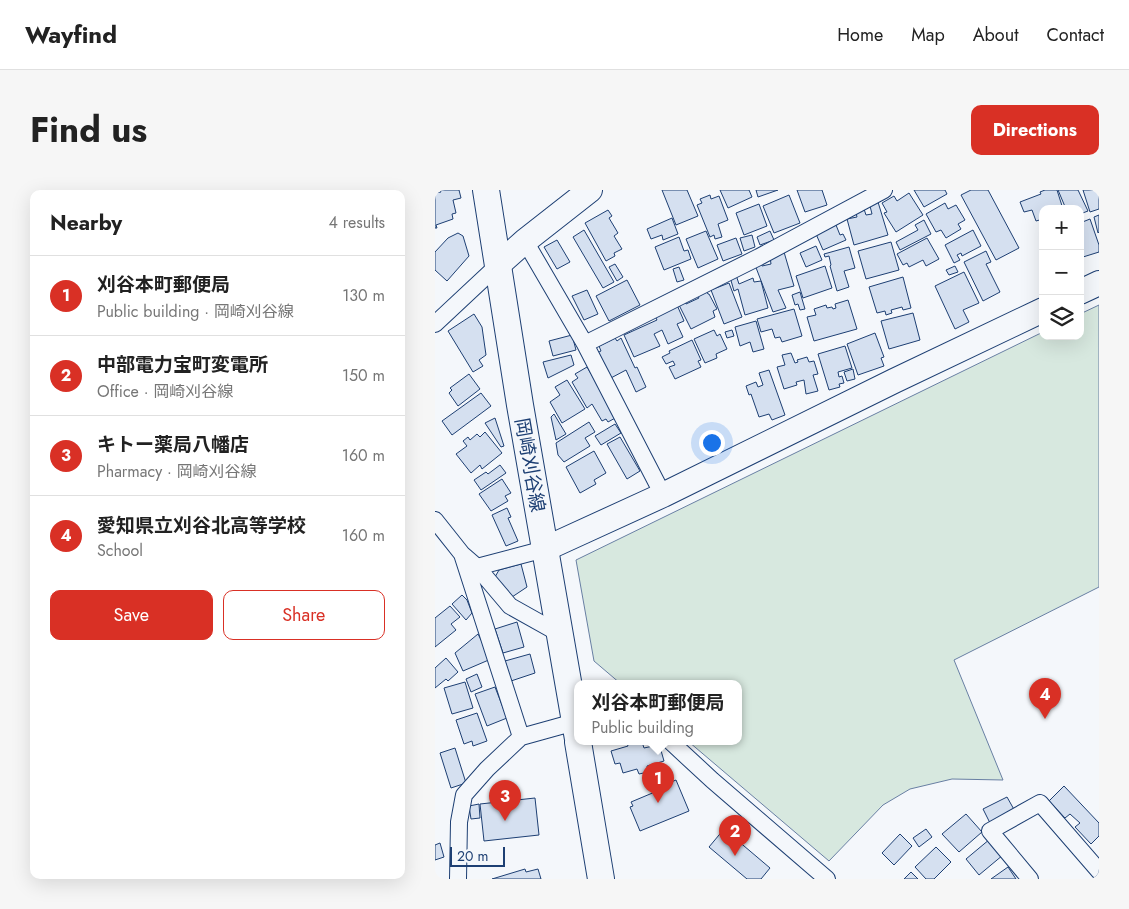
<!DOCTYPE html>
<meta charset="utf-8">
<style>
body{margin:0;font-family:Jost,"Noto Sans JP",sans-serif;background:#f6f6f6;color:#222}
.controls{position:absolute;right:15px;top:15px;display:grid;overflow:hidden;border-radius:10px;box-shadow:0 5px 20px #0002}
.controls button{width:45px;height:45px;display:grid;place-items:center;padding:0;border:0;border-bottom:1px solid #e0e0e0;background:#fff;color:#222;font:25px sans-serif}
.scale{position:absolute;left:15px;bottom:12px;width:55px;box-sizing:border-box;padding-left:5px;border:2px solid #1d3f73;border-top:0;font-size:14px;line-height:18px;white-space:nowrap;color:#1d3f73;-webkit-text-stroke:4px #f4f7fb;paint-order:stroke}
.you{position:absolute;left:276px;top:252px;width:18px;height:18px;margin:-12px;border:4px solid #fff;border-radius:50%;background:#1a73e8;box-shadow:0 0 0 8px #1a73e833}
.badge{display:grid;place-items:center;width:32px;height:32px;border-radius:50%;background:#d93025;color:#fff;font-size:16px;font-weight:700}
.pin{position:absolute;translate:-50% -41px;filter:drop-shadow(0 1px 2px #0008)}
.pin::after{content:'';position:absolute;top:26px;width:18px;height:15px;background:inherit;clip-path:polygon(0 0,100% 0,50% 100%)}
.popup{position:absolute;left:139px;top:490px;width:168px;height:65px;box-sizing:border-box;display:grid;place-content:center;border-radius:10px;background:#fff;filter:drop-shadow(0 1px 4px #0005);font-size:16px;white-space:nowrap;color:#767676}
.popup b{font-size:19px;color:#222}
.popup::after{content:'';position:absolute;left:50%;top:100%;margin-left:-10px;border:10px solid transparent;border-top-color:#fff}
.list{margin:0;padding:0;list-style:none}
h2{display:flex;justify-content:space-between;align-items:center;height:65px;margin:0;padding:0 20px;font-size:21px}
h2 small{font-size:16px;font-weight:400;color:#767676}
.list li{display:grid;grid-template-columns:32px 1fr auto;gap:15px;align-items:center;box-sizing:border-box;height:80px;padding:0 20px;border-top:1px solid #e0e0e0}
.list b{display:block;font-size:19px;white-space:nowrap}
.list p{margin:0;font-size:16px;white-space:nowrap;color:#767676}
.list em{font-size:16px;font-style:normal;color:#767676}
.actions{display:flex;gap:10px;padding:15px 20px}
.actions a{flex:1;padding:11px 0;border:1px solid #d93025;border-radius:10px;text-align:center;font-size:18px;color:#d93025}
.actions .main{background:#d93025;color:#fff}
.icon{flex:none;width:28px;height:28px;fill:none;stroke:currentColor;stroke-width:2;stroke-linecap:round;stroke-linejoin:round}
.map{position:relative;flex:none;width:664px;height:689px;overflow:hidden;border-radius:10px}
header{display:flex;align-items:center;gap:30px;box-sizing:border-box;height:70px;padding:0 25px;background:#fff;border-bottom:1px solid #e0e0e0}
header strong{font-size:24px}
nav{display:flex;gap:28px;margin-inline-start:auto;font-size:18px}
.intro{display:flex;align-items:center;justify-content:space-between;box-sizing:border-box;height:120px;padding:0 30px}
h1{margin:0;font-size:35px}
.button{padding:12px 22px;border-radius:10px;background:#d93025;color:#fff;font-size:18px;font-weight:700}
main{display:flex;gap:30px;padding:0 30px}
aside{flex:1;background:#fff;border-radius:10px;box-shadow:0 5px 20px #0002}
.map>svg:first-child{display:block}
.green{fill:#d7e8df;stroke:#687fa3}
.building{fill:#d5e0f0;stroke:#1d3f73}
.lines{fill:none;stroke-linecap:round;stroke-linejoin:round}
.street-casing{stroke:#1d3f73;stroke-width:18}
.secondary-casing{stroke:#1d3f73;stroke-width:26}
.primary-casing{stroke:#1d3f73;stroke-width:28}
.street{stroke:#f4f7fb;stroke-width:16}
.secondary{stroke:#f4f7fb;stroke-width:24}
.primary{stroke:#f4f7fb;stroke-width:26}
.labels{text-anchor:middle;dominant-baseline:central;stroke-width:4;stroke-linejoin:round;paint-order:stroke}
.street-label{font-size:19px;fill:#1d3f73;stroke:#f4f7fb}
</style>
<header>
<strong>Wayfind</strong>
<nav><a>Home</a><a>Map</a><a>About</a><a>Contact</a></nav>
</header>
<div class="intro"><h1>Find us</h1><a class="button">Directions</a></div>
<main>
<aside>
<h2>Nearby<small>4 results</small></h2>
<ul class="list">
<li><span class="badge">1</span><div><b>刈谷本町郵便局</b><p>Public building · 岡崎刈谷線</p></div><em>130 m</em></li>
<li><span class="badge">2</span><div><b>中部電力宝町変電所</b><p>Office · 岡崎刈谷線</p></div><em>150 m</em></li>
<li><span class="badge">3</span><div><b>キトー薬局八幡店</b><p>Pharmacy · 岡崎刈谷線</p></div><em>160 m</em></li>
<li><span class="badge">4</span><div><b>愛知県立刈谷北高等学校</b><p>School</p></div><em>160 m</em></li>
</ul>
<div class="actions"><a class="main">Save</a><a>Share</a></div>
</aside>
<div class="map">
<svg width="664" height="689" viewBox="0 0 664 689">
<rect width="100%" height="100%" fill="#f4f7fb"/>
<path class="green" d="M664,115v282l-145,73 49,120 -51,-1 -42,10 -27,16 -54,56 -140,-119h49v-58h-117l-27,-23 -18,-101 467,-228v4h37v-22z"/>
<path class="building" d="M5,0h19l2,8 -8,2 3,13 -4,1 1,5 -17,6 1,3h-2v-35l6,-1z
M227,0h25l11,26 -22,9z
M285,0h29l3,7 -24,11z
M321,0h22l-20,7z
M362,0h25l5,15 -22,7z
M479,0h31l2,4 -23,13z
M536,0h17l31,58 -23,12 -35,-65z
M610,0h12l6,19h-20v10l-7,2 -4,-11 -8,2 -4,-10 21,-8 -1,-2z
M623,0h20l10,21 -8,3v-5h-14z
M648,0h16v19l-9,3z
M474,3l14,22 -27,17 -12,-19 3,-1 -5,-9 12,-7 3,5z
M275,5l1,4 8,-3 9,24 -10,4 4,13 -7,2 -1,-4 -4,2 -13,-32 5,-2 -2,-4z
M354,5l11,28 -26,10 -11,-27z
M443,12l10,33 -34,10 -7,-26 10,-2 -1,-4 8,-4 2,6 6,-1 -2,-8z
M510,13l3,6 8,-4 9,15 -7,4 3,5 -15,9 -5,-8 -5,2 -10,-18z
M324,14l8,22 -23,9 -8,-22z
M173,20l4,6 -3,2 9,15 -4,3 8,13 -8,4 1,3 -9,5 -21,-38z
M664,25v17l-1,1 -4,-16z
M237,28l6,16 -15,6 -1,-5 -11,4 -4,-10z
M655,29l9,26v7l-16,5 -3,-8v-26z
M489,30l7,14 -31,16 -4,-8 22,-12 -3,-5z
M401,35l4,10 3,-1 3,6 -23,10 -7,-16z
M149,40l30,52 -11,6 -30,-51z
M538,40l8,16 -19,10 -1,-3 -4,2 3,5 -6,3 -9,-18z
M271,41l12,28 -20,9 -12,-29z
M335,41l4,9 -14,5 -3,-8z
M23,43l5,3 6,20 -22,25 -12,-11v-18l13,-14z
M317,45l3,12 -11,4 -4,-13z
M244,47l5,14 4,-1 3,9 -27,11 -9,-23z
M301,48l6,16 -19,7 -6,-16z
M492,48l12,21 -13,7 -3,-6 -14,7 -2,-4 -4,2 -6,-11z
M122,50l13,22 -13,7 -13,-22z
M456,52l8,28 -33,9 -8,-28z
M381,56l6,14 -16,7 -6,-14z
M414,57l6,21 -11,3 5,16 -12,4 -7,-25 1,-1 -2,-9 -4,1 -1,-3z
M551,61l5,11 -5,2 14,28 -17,9 -19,-39z
M349,62l10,34 -16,4 8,18 -13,4 -18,-47 6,-2 1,3 9,-2 -1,-7z
M180,74l8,13 -6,4 -8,-14z
M390,76l7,22 -29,10 -7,-22z
M520,76l3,6 -9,3 -3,-5z
M244,77l5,13 -7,2 -4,-13z
M529,82l15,31 -16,7 6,12 -14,7 -20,-43z
M301,85l3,9 14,-6 1,4 7,-1 7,27 -23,7 -7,-26 -4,2 -4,-14z
M468,87l8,31 -8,2 -1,-3 -11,3 1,3 -6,2 -1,-4 -8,2 -8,-26z
M192,90l13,25 -31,16 -13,-25z
M294,93l13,34 -18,7 -13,-34z
M270,99l3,5h1l8,15 -4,2 2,6 -24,12 -13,-26 6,-3 2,4 13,-6 -3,-5z
M152,100l11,24 -14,6 -12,-24z
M365,102l5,17 -5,1 -2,-6 -3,1 -3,-10z
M413,110l9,29 -43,12 -7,-24 9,-2 -2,-6 12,-4 1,3 5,-1 1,2 3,-1 -1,-4z
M242,115l7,16 -7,3 6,13 -15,7 -6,-14 -8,4 6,12 -26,11 -10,-22 33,-15 -2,-4z
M359,119l8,27 -20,6 -2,-5 -5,1 -3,-9 -11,3 -4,-13z
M478,123l7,27 -31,9 -8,-28z
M39,124l8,13 4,28 -7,5 4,6 -10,6 -25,-41z
M321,131l8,28 -11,3 -3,-10 -10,4 -5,-19z
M279,140l3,6 3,-2 7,15 -11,5 1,4 -12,5 -11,-24z
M297,140l2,6 -7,2 -2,-6z
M440,143l9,24 -3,1 3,8 -26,9 -11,-31z
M137,145l4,15 -23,6 -4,-15z
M180,148l2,3 4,-3 14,30 2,-1 9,20 -10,5 -10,-22 -17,9 -12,-26 4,-2 -2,-5z
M257,150l9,20 -3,1 3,6 -26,12 -6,-12 6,-2 -2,-4 -7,3 -4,-7 8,-4 -1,-2z
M410,156l7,22 -14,4 1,5 3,-1 2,7 -5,1 1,3 -11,3 -11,-36z
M356,163l4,10 3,-1 -1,-2 10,-3 2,5 5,-1 4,13 -5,1 5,16 -12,3 -2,-14 -8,2 1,3 -13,4 -7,-22 8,-2 -3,-10z
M136,165l3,10 -26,13 -5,-16z
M152,177l30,50 -9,5 -2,-3 -4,2 -10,-17 -5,4 -15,-26 6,-4 -3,-4z
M418,179l2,10 -8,2 -3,-9z
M334,180l16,45 -13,5 -3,-6 -10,3 -8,-23 -2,1 -3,-9 10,-4 2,5 5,-2 -4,-12z
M34,184l11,15 -22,17 -9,-13 3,-3 -2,-2z
M132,190l18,29 -23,14 -12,-21 10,-7 -5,-8z
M46,203l10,13 -39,29 -10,-14z
M119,224l12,20 -10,6 -5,-23z
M60,228l9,28 -3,1 -16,-24z
M154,232l6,10 -10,6 5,8 -26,16 -6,-7 -2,-12z
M180,234l6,9 -20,12 -6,-9z
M50,242l17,21 -20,16 -2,-4 -9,8 -15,-19 11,-8 -4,-5 5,-4 2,3 7,-6 3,3z
M185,247l20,34 -13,8 -20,-35z
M159,261l12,22 -12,7 2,4 -16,9 -14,-26z
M65,275l6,8 -25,17 -7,-10 12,-8 2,2z
M67,289l9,14 -6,3 3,5 -17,10 -12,-17z
M72,318l4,9 -3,1 10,23 -12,5 -14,-31z
M86,374l6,23 -15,10 -17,-20 4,-7z
M27,405l5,5 5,13 -6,7 -14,-16z
M15,416l10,11 -9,7 5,6 -21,17v-29z
M82,432l7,25 -21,6 -8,-24z
M43,444l13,25 -28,12 -8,-18z
M95,464l5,19 -24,8 -6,-20z
M11,468l12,14 -10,9 -2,-2 -11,9v-20z
M42,484l5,13 -11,5 -5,-13z
M30,492l8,26 -21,6 -8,-26z
M60,497l12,31 -20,8 -12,-32z
M42,523l10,28 -14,5 -1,-5 -8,3 -8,-24z
M198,552h9l2,6 9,-2 1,3 6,-2 4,14 -17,5 1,6 -9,2 -2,-5 -14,4 -3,-10 -5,1 -4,-13 17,-5 -1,-3z
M20,558l11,35 -15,5 -11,-35z
M241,590l13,31 -49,20 -10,-24 3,-1 -2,-4 31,-13 -1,-3z
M629,596l35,37v13l-8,8 -16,-17 5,-4 -10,-9 -5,4 -16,-17z
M572,607l9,16 -25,12 -8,-16z
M100,608l4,37 -55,6 -4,-37z
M44,614l1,14 -9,1 -2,-13z
M531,624l16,18 -23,20 -17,-18z
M289,639l46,39 -9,11h-14l-38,-32z
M491,639l6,8 -13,10 -6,-9z
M465,644l12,12 -18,19 -12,-12z
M555,649l13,16 -24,20 -13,-16z
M5,653l4,14 -9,3v-15z
M501,657l15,15 -17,17h-8l-11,-12z
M573,677l8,12h-25z
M90,679l1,3 12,-3 3,10h-49z
M476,682l7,7h-14z"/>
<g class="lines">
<g class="street-casing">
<path id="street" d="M90,51l60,103 78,151
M0,134l62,-58
M150,154l174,-87 125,-67
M0,330l27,34 15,13 33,39 50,28
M27,364l59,183
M42,377l68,-18
M236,552l41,38 115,99
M23,689l1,-57 5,-27 23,-26 34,-32 54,-15
M595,689l-40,-48 50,-28 59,68"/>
</g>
<g class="secondary-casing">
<path id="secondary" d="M62,76l28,-25 65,-51
M645,102l19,-9
M110,359l118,-54 231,-114 149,-71"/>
</g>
<g class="primary-casing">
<path id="primary" d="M51,0l34,215 58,334
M143,552l23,137"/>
</g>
<use href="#street" class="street"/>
<use href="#secondary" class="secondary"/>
<use href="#primary" class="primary"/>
</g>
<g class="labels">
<g class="street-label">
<text transform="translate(95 275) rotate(80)">岡崎刈谷線</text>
</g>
</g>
</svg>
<div class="controls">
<button>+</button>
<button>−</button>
<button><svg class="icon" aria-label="layers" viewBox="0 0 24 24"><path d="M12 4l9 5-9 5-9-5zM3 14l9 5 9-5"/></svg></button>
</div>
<div class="scale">20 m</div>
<div class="you"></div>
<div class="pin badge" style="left:223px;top:613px">1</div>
<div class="popup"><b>刈谷本町郵便局</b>Public building</div>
<div class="pin badge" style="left:300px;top:666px">2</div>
<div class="pin badge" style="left:70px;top:631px">3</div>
<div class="pin badge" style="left:610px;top:529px">4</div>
</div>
</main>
